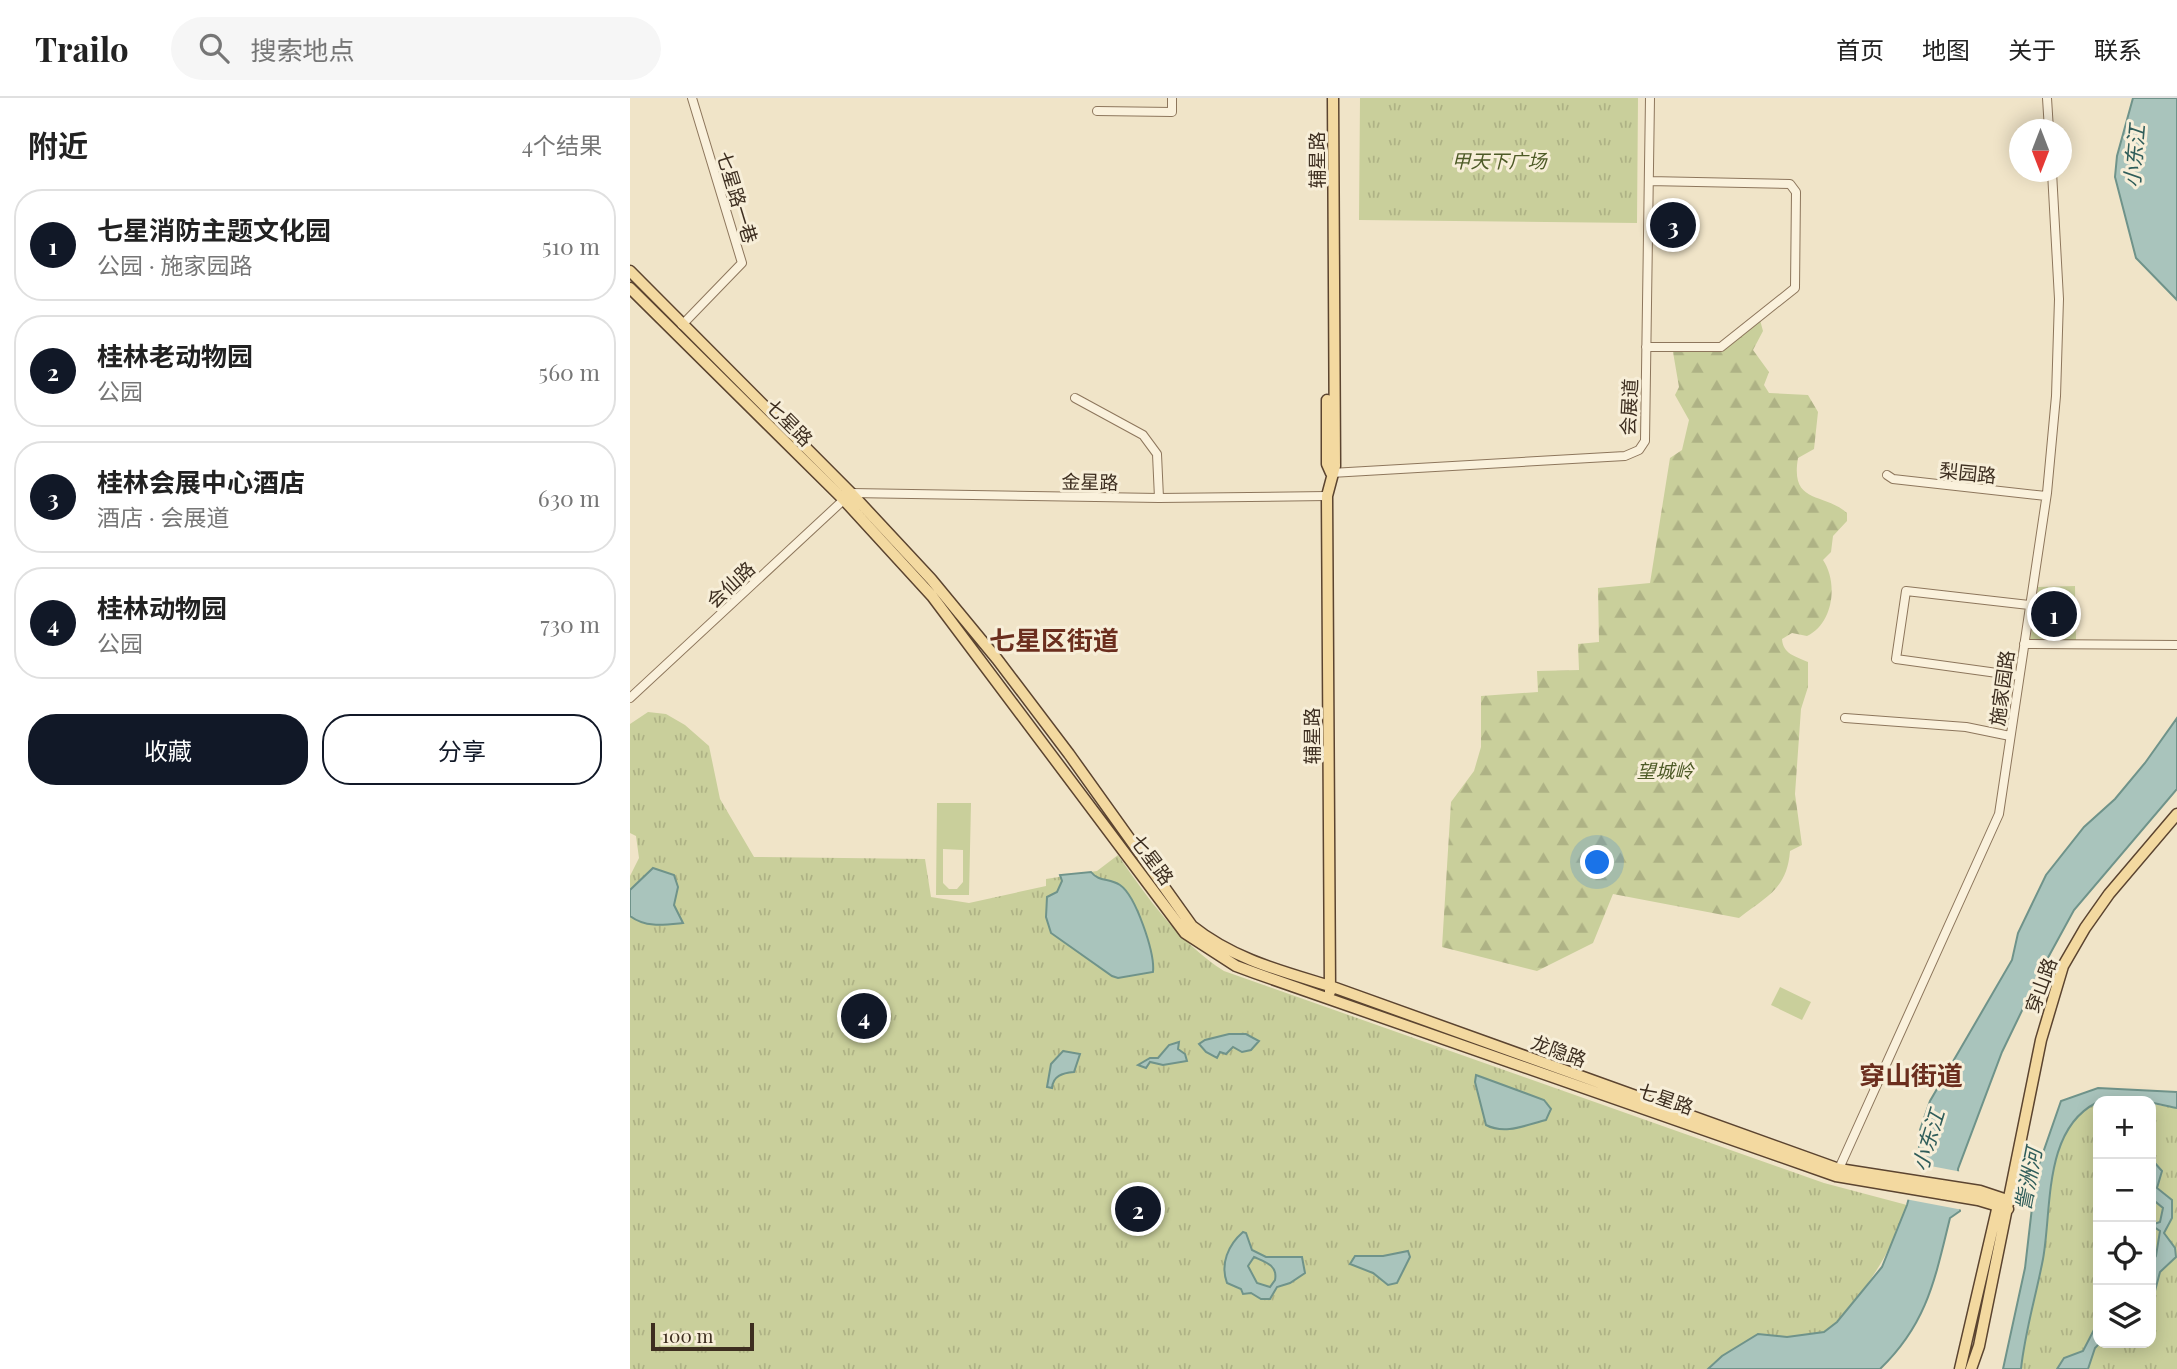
<!DOCTYPE html>
<html lang="zh">
<meta charset="utf-8">
<style>
body{margin:0;font-family:"Playfair Display","Noto Sans SC",serif;background:#f6f6f6;color:#222}
.controls{position:absolute;right:21px;bottom:21px;display:grid;overflow:hidden;border-radius:14px;box-shadow:0 4px 18px #0003}
.controls button{width:63px;height:63px;display:grid;place-items:center;padding:0;border:0;border-bottom:2px solid #e0e0e0;background:#fff;color:#222;font:35px sans-serif}
.compass{position:absolute;left:1379px;top:21px;width:63px;height:63px;border-radius:50%;background:#fff;box-shadow:0 4px 18px #0003;rotate:180deg}
.scale{position:absolute;left:21px;bottom:18px;width:103px;box-sizing:border-box;padding-left:7px;border:4px solid #3d2e20;border-top:0;font-size:19px;line-height:24px;white-space:nowrap;color:#3d2e20;-webkit-text-stroke:5px #f7eed8;paint-order:stroke}
.you{position:absolute;left:968px;top:765px;width:24px;height:24px;margin:-18px;border:5px solid #fff;border-radius:50%;background:#1a73e8;box-shadow:0 0 0 10px #1a73e833}
.badge{display:grid;place-items:center;width:46px;height:46px;border-radius:50%;background:#111827;color:#fff;font-size:23px;font-weight:700}
.pin{position:absolute;translate:-50% -50%;border:4px solid #fff;box-shadow:0 2px 7px #0006}
.list{margin:0;padding:0;list-style:none}
h2{display:flex;justify-content:space-between;align-items:center;height:91px;margin:0;padding:0 28px;font-size:30px}
h2 small{font-size:23px;font-weight:400;color:#767676}
.list li{display:grid;grid-template-columns:46px 1fr auto;gap:21px;align-items:center;box-sizing:border-box;height:112px;margin:0 14px 14px;padding:0 14px;border:2px solid #e0e0e0;border-radius:28px}
.list b{display:block;font-size:26px;white-space:nowrap}
.list p{margin:0;font-size:23px;white-space:nowrap;color:#767676}
.list em{font-size:23px;font-style:normal;color:#767676}
.actions{display:flex;gap:14px;padding:21px 28px}
.actions a{flex:1;padding:16px 0;border:2px solid #111827;border-radius:28px;text-align:center;font-size:24px;color:#111827}
.actions .main{background:#111827;color:#fff}
.icon{flex:none;width:38px;height:38px;fill:none;stroke:currentColor;stroke-width:2;stroke-linecap:round;stroke-linejoin:round}
.map{position:relative;flex:none;width:1547px;height:1271px;overflow:hidden}
header{display:flex;align-items:center;gap:42px;box-sizing:border-box;height:98px;padding:0 35px;background:#fff;border-bottom:2px solid #e0e0e0}
header strong{font-size:33px}
nav{display:flex;gap:38px;margin-inline-start:auto;font-size:24px}
.search{width:490px;height:63px;background:#f6f6f6;display:flex;align-items:center;gap:18px;box-sizing:border-box;padding:0 24px;border-radius:38px;color:#767676;font-size:26px}
main{display:flex}
aside{flex:1;background:#fff}
.map>svg:first-child{display:block}
.forest{fill:url(#forest-firs)}
.park{fill:url(#park-tufts)}
.garden{fill:#c9cf9b;fill-rule:evenodd}
.water{fill:#a9c4bc;stroke:#6f938a;stroke-width:2;fill-rule:evenodd}
.pier{fill:#f0e4c8}
.lines{fill:none;stroke-linecap:round;stroke-linejoin:round}
.minor-casing{stroke:#8d765c;stroke-width:10}
.major-casing{stroke:#5b4430;stroke-width:13}
.minor{stroke:#faf1dc;stroke-width:8}
.major{stroke:#f3d9a0;stroke-width:10}
.labels{text-anchor:middle;dominant-baseline:central;stroke-width:6;stroke-linejoin:round;paint-order:stroke}
.street-label{font-size:19px;fill:#3d2e20;stroke:#f7eed8}
.park-label{font-size:19px;font-style:italic;fill:#4d5a26;stroke:#f7eed8}
.water-label{font-size:21px;font-style:italic;fill:#2f5d5a;stroke:#f7eed8}
.district-label{font-size:26px;font-weight:bold;fill:#6b2e1e;stroke:#f7eed8}
</style>
<header>
<strong>Trailo</strong>
<div class="search"><svg class="icon" aria-label="search" viewBox="0 0 24 24"><circle cx="10" cy="10" r="6"/><path d="M15 15l6 6"/></svg>搜索地点</div>
<nav><a>首页</a><a>地图</a><a>关于</a><a>联系</a></nav>
</header>
<main>
<aside>
<h2>附近<small>4个结果</small></h2>
<ul class="list">
<li><span class="badge">1</span><div><b>七星消防主题文化园</b><p>公园 · 施家园路</p></div><em>510 m</em></li>
<li><span class="badge">2</span><div><b>桂林老动物园</b><p>公园</p></div><em>560 m</em></li>
<li><span class="badge">3</span><div><b>桂林会展中心酒店</b><p>酒店 · 会展道</p></div><em>630 m</em></li>
<li><span class="badge">4</span><div><b>桂林动物园</b><p>公园</p></div><em>730 m</em></li>
</ul>
<div class="actions"><a class="main">收藏</a><a>分享</a></div>
</aside>
<div class="map">
<svg width="1547" height="1271" viewBox="0 0 1547 1271">
<defs>
<pattern id="forest-firs" width="22" height="20" patternUnits="userSpaceOnUse" patternTransform="scale(1.75)"><rect width="22" height="20" fill="#c9cf9b"/><path d="M5 1l3.5 6h-7zM16 11l3.5 6h-7z" fill="#aeb285"/></pattern>
<pattern id="park-tufts" width="24" height="20" patternUnits="userSpaceOnUse" patternTransform="scale(1.75)"><rect width="24" height="20" fill="#c9cf9b"/><path d="M3 7l-1-3M5 7V3M7 7l1-3M15 17l-1-3M17 17v-4M19 17l1-3" fill="none" stroke="#aeb285"/></pattern>
</defs>
<rect width="100%" height="100%" fill="#f0e4c8"/>
<path class="forest" d="M1130,222l3,11 -10,19 16,22 -5,13 5,8 39,2 10,17 -4,37 -16,9c-8,47 25,34 49,55v8l-14,15 -2,16 -8,8c15,22 11,63 -16,76l-15,-3 -10,6c1,15 13,17 26,23v25l-7,22 -6,85 7,51 -12,6c-3,38 -23,45 -51,67l-126,-24 -20,49 -56,28 -95,-24 9,-145 23,-31 7,-24v-51l57,-4 -1,-21 42,-1 -1,-26 21,-2 -1,-54 52,-5 20,-125 12,-8 7,-30 -14,-25 4,-8 -6,-35h49z"/>
<path class="park" d="M730,0h278l-1,125 -278,-3z
M1445,488l1,55 -46,1 8,-55z
M18,614l18,2 19,11 24,21 11,53 34,58 171,2 6,38 38,6 77,-17v-7l51,-8 21,-16c30,44 61,87 106,116l600,212 83,22c-15,42 -26,62 -54,98 -9,11 -17,24 -31,30 -20,8 -43,3 -64,1l-50,35h-1078v-493l9,-18 -3,-22 -6,-3v-109z
M1468,1004v241h53v-239l26,4v261h-156c5,-40 15,-77 23,-116 9,-48 0,-127 54,-151z"/>
<path class="garden" d="M307,705h34l-2,92h-33zM313,751l20,1v32l-6,7h-8l-6,-6z
M1150,889l31,15 -9,18 -31,-15z"/>
<path class="water" d="M1503,0h44v202l-41,-42 -21,-81 2,-21z
M1547,620v71l-103,121 -30,55 -42,87 -44,117 2,42 -10,7c-15,61 -23,106 -70,151h-172l14,-13 36,-22 29,3 37,-5 13,-10 45,-55 25,-62 11,-40 2,-35 10,-29 82,-141 6,-27 28,-58 38,-48 31,-28 30,-36z
M23,770l21,7 4,12 -4,18 9,18c-19,2 -37,5 -53,-7v-26z
M461,774c8,10 18,6 29,13 16,11 35,68 33,87l-35,6 -6,-2 -61,-43 -5,-16 1,-20 10,-5 5,-11 -2,-6z
M599,936h17l13,7 -8,9 -9,2 -9,-5 -7,7 -6,-2 -3,6 -11,-6 -7,-8 6,-4z
M549,944l-1,7 7,5 2,7 -24,4 -13,-3 -4,6 -8,-3 12,-7h8l11,-13z
M433,953l17,3 -6,18c-12,1 -21,4 -22,16l-5,-1 4,-23z
M846,977l68,25 7,9 -5,11c-20,5 -41,15 -60,5l-11,-43z
M1468,990l79,4v16c-24,-4 -58,-17 -81,-5 -53,27 -44,107 -53,156 -7,37 -18,72 -22,110h-18l22,-101 11,-95 25,-72z
M1524,1064l8,9 -5,17 15,12v18l-8,15 11,15 1,9 -16,15 -9,34v-42l5,-8 4,-25 -9,-6 9,-3 3,-14 -12,-10z
M613,1134l3,1 6,17 14,7h36l3,16 -15,10 -13,4 -7,12h-9l-10,-6 -8,1 -2,-5 -14,-6c-7,-19 1,-38 16,-51zM624,1159c11,5 24,8 21,23l-5,7 -13,-4 -9,-17z
M778,1153l2,6 -13,26 -9,2 -15,-12 -23,-9 5,-8h28z
M1468,1224l2,21 -5,5 -7,21h-31l7,-11 19,-7z"/>
<path class="pier" d="M1285,1065l47,9 1,38 -58,-11z"/>
<g class="lines">
<g class="minor-casing">
<path id="minor" d="M1417,0l2,32
M467,13l75,1v-14
M52,227l60,-62 -50,-165
M1016,249h75l74,-59 1,-96 -6,-8 -141,-3
M445,300l68,37 14,19 2,44
M701,375l294,-17 14,-6 6,-9 5,-343
M1257,377l6,4 153,17
M1394,546l153,1
M1389,578l-123,-17 10,-68 123,14
M0,600l221,-205 308,5 168,-2
M1215,620l121,9 44,9
M1207,1075l162,-359 48,-321 9,-97 3,-97 -7,-127"/>
</g>
<g class="major-casing">
<path id="major" d="M0,173l221,222 80,86 66,80 72,95 123,172c41,33 89,45 138,60l509,183 141,22 30,10
M0,190l214,212 88,96 253,337 51,33 19,7 581,203 142,24 30,9
M697,302v64l4,9
M700,894l-3,-496 8,-30 -2,-368
M1330,1271l39,-168
M1341,1271l8,-23 62,-306 22,-74 22,-38 24,-34 68,-80"/>
</g>
<use href="#minor" class="minor"/>
<use href="#major" class="major"/>
</g>
<g class="labels">
<g class="street-label">
<text transform="translate(686 62) rotate(-90)">辅星路</text>
<text transform="translate(108 99) rotate(73)">七星路一巷</text>
<text transform="translate(998 309) rotate(-87)">会展道</text>
<text transform="translate(160 324) rotate(45)">七星路</text>
<text transform="translate(1338 374) rotate(6)">梨园路</text>
<text transform="translate(460 383) rotate(1)">金星路</text>
<text transform="translate(100 486) rotate(-43)">会仙路</text>
<text transform="translate(1371 590) rotate(-82)">施家园路</text>
<text transform="translate(681 638) rotate(-90)">辅星路</text>
<text transform="translate(523 761) rotate(53)">七星路</text>
<text transform="translate(1410 887) rotate(-70)">穿山路</text>
<text transform="translate(929 952) rotate(20)">龙隐路</text>
<text transform="translate(1036 1000) rotate(19)">七星路</text>
</g>
<g class="park-label">
<text x="869" y="62">甲天下广场</text>
<text x="1035" y="672">望城岭</text>
</g>
<g class="water-label">
<text transform="translate(1503 58) rotate(-85)">小东江</text>
<text transform="translate(1297 1042) rotate(-73)">小东江</text>
<text transform="translate(1397 1081) rotate(-79)">訾洲河</text>
</g>
<g class="district-label">
<text x="424" y="541">七星区街道</text>
<text x="1281" y="976">穿山街道</text>
</g>
</g>
</svg>
<div class="controls">
<button>+</button>
<button>−</button>
<button><svg class="icon" aria-label="locate" viewBox="0 0 24 24"><circle cx="12" cy="12" r="6"/><path d="M12 2v4M12 18v4M2 12h4M18 12h4"/></svg></button>
<button><svg class="icon" aria-label="layers" viewBox="0 0 24 24"><path d="M12 4l9 5-9 5-9-5zM3 14l9 5 9-5"/></svg></button>
</div>
<svg class="compass" viewBox="-18 -18 36 36"><path d="M0-13l5 13h-10z" fill="#e53935"/><path d="M0 13l5-13h-10z" fill="#767676"/></svg>
<div class="scale">100 m</div>
<div class="you"></div>
<div class="pin badge" style="left:1424px;top:516px">1</div>
<div class="pin badge" style="left:508px;top:1111px">2</div>
<div class="pin badge" style="left:1043px;top:127px">3</div>
<div class="pin badge" style="left:234px;top:918px">4</div>
</div>
</main>
